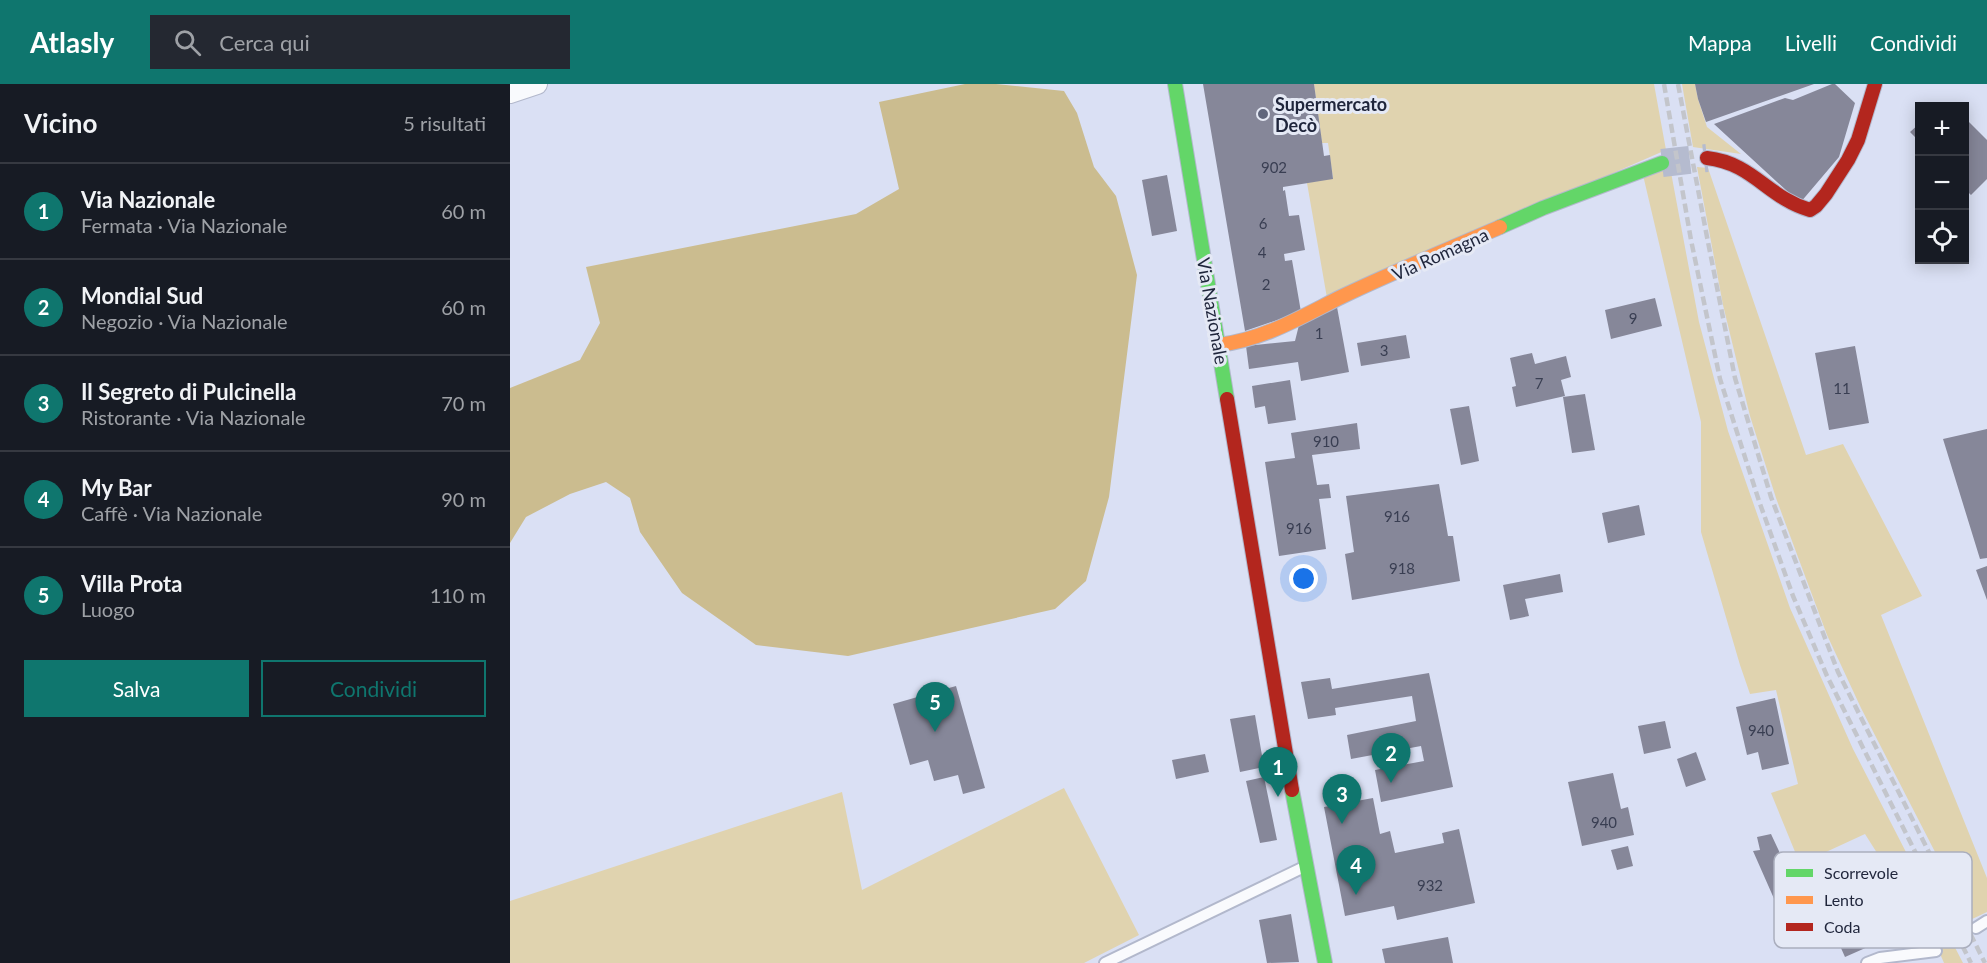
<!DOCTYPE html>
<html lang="it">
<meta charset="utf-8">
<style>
body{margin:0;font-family:Lato,sans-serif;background:#242831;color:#f1f3f6}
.controls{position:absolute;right:18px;top:18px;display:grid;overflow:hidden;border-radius:0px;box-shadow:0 3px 15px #0003}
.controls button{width:54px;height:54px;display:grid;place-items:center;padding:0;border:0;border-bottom:2px solid #363941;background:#171b24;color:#f1f3f6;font:30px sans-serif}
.you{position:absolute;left:794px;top:495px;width:21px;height:21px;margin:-15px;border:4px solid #fff;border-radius:50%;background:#1a73e8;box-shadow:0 0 0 9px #1a73e833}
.badge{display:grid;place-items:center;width:39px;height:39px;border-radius:50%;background:#0f766e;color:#fff;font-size:20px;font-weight:700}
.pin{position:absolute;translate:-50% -50px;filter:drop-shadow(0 2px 3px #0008)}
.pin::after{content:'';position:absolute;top:32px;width:21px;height:18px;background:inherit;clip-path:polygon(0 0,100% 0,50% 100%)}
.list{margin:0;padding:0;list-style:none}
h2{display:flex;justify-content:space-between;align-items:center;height:78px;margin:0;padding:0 24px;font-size:26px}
h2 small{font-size:20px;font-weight:400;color:#9ea1a6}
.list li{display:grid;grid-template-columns:39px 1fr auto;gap:18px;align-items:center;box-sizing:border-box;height:96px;padding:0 24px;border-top:2px solid #363941}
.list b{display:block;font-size:22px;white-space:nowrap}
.list p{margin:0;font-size:20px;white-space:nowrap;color:#9ea1a6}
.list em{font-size:20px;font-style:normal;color:#9ea1a6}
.actions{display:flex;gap:12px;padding:18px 24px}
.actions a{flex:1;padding:14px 0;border:2px solid #0f766e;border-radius:0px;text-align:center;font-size:21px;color:#0f766e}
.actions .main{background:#0f766e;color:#fff}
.icon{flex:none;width:33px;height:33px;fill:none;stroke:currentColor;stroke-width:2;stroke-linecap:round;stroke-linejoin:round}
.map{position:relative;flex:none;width:1477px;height:879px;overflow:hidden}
header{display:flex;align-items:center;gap:36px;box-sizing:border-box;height:84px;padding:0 30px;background:#0f766e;color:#fff}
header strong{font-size:28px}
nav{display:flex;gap:33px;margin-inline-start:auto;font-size:21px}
.search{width:420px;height:54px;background:#242831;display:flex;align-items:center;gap:15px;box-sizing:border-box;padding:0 21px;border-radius:0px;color:#9ea1a6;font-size:22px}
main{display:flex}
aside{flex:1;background:#171b24}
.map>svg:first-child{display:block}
.green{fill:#e0d3af}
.forest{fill:#cbbc8f}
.building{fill:#868799}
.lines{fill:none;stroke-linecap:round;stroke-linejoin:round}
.secondary-tunnel{stroke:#b5bbcf;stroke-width:28;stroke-dasharray:28 14;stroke-linecap:butt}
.lane-casing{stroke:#b2b8cc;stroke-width:14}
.street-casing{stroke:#b2b8cc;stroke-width:22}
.fast-casing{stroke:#b2b8cc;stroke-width:16}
.slow-casing{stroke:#b2b8cc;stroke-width:16}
.jam-casing{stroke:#b2b8cc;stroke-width:16}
.lane{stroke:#f9fafd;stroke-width:10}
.street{stroke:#f9fafd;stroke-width:20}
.fast{stroke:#63d668;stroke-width:14}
.slow{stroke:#ff974d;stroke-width:14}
.jam{stroke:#b3261e;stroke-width:14}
.rail{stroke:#c3c5cb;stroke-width:4.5;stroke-dasharray:9 4.5;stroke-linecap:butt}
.poi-dot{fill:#60667c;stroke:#e5e9f5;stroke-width:2}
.labels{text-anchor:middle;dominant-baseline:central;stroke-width:6;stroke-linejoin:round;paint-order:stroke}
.number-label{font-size:15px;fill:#393e52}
.poi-label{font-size:18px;font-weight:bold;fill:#1f253b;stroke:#e5e9f5;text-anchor:start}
.street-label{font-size:18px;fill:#1f253b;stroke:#e5e9f5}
.key{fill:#e5e9f5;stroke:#aaaebd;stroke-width:1.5}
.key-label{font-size:16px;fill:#1f253b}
</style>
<header>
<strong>Atlasly</strong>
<div class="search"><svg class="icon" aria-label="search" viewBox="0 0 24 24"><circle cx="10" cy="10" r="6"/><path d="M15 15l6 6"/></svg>Cerca qui</div>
<nav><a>Mappa</a><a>Livelli</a><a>Condividi</a></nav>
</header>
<main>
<aside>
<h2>Vicino<small>5 risultati</small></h2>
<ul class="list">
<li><span class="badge">1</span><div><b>Via Nazionale</b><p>Fermata · Via Nazionale</p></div><em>60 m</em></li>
<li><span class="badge">2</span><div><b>Mondial Sud</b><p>Negozio · Via Nazionale</p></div><em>60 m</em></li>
<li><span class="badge">3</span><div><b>Il Segreto di Pulcinella</b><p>Ristorante · Via Nazionale</p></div><em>70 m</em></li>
<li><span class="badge">4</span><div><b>My Bar</b><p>Caffè · Via Nazionale</p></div><em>90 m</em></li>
<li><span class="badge">5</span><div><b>Villa Prota</b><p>Luogo</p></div><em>110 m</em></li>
</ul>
<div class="actions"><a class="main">Salva</a><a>Condividi</a></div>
</aside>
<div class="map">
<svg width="1477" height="879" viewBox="0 0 1477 879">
<rect width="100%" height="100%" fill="#dae0f4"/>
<path class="green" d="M804,0h340l12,66 -339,148 -20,-115 26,-5 -5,-35h-6z
M1172,0h13l3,15 9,28 34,27 -48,-7z
M1160,83l29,155 29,109 62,177 63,141 110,214h-19l-6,-14 -73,-115 -65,30 -29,-71 27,-9 -22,-94 -26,4 -10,-29 -39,-133v-110l-58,-247z
M1187,83l11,1 98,287 37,-11 79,152 -41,19 106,263v34l-17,8 -109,-212 -34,-73 -51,-137 -26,-82 -27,-111z
M554,704l75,147 -55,28h-574v-62l332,-109 20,98z"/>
<path class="forest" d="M455,0h31l68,7 13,22 17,54 22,29 21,79 -28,222 -23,84 -31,28 -207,47 -92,-11 -74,-52 -42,-61 -10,-34 -24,-16 -36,12 -44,23 -16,26v-155l70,-28 20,-37 -14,-56 270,-53 43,-25 -20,-87z"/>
<path class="building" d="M693,0h111l10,72 6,-1 3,24 -50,8v4l2,-1 4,26 10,-1 6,35 -21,4 1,7 7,-1 9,52 -56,19z
M1185,0h119l-108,38 -8,-23z
M1322,0h3l20,19 -16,54 -39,46 -86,-79 71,-26 8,2z
M1454,33l23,23v39l-16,16 -7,-7z
M1410,39v19l-10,-10z
M657,91l10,56 -25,5 -10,-56z
M1145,214l7,28 -51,13 -6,-29z
M827,223l12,65 -48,9 -3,-19 -49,7 -3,-23 49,-5 4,-16z
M896,251l4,23 -49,8 -4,-23z
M1345,262l14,77 -40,7 -14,-77z
M1022,269l3,11 31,-8 5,21 -10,3 4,16 -49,11 -4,-20 4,-1 -6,-28z
M780,296l6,40 -28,4 -3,-18 -10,2 -3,-22z
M1075,310l10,56 -23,3 -9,-56z
M959,322l10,55 -18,4 -11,-56z
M847,339l3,26 -48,6 5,30 12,-1 2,14 -12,1 7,50 -47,7 -14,-94 30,-4 -4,-25z
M1477,345v129l-7,1 -37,-120z
M929,400l9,52h5l7,45 -108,19 -7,-46 9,-2 -8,-56z
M1129,421l6,30 -37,8 -6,-30z
M1477,482v34l-11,-30z
M1050,490l3,18 -38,7 4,17 -19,4 -7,-35z
M919,589l24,114 -72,15 -6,-32 49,-9 -3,-15 -70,13 -4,-24 69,-14 -4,-25 -77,12 1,7 -28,4 -7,-37 29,-4 2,11z
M446,602l29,102 -22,6 -5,-19 -24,6 -6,-21 -18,5 -17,-61z
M1265,614l14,66 -27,6 -4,-18 -11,3 -11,-48z
M745,631l9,52 -24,5 -10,-53z
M1155,637l6,27 -27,6 -6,-28z
M1186,668l10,28 -20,7 -9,-28z
M695,670l4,18 -33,7 -4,-19z
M1103,689l8,36 7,-2 6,28 -52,11 -14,-64z
M754,693l13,63 -17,3 -14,-62z
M863,714l7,36 10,-3 5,22 49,-10 -2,-10 17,-4 16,74 -78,17 -3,-14 -49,10 -21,-109z
M1261,750l36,77 -24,8 -30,-68 7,-1 -3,-13z
M1118,762l5,20 -16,4 -6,-20z
M1350,791l28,63 -43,19 -30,-67 26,-12 2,5z
M781,830l8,48 -32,1 -8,-43z
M938,853l5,26h-68l-3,-14z"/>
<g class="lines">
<path class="secondary-tunnel" d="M1152,79l45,-5"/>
<g class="lane-casing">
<path id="lane" d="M1466,844l11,-7
M595,879l199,-96
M1357,879l13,-5 56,-7"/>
</g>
<g class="street-casing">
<path id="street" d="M0,9l27,-9"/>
</g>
<g class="fast-casing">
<path id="fast" d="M665,0l52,315
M990,143l43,-19 119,-45
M782,706l33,173"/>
</g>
<g class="slow-casing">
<path id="slow" d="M709,261c46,-6 82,-28 122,-48 52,-25 106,-47 159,-70"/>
</g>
<g class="jam-casing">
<path id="jam" d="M1197,74c46,5 61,40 103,52l6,-4 10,-12 22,-34 10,-20 17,-56
M717,315l65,391"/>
</g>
<use href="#lane" class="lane"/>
<use href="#street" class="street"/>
<use href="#fast" class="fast"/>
<use href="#slow" class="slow"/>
<use href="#jam" class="jam"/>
<path class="rail" d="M1154,0l27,156 29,139 39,122 34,95 34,80 144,287
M1168,0l29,153 28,141 36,119 67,175 147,291"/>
</g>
<circle class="poi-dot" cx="753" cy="30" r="6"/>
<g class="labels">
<g class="number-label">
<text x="764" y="83">902</text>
<text x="753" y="139">6</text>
<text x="752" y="168">4</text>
<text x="756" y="200">2</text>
<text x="1123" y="234">9</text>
<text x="809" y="249">1</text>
<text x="874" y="266">3</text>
<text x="1029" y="299">7</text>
<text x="1332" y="304">11</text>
<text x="816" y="357">910</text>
<text x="887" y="432">916</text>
<text x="789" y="444">916</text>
<text x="892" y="484">918</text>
<text x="1251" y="646">940</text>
<text x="1094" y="738">940</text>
<text x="920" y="801">932</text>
</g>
<g class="poi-label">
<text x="765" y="20">Supermercato<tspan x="765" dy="21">Decò</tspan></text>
</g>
<g class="street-label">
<text transform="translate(930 170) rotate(-24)">Via Romagna</text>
<text transform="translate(703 227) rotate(80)">Via Nazionale</text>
</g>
</g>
<rect x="1264" y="768" width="198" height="96" rx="9" class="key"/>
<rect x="1276" y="785" width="27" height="8" fill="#63d668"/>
<rect x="1276" y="812" width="27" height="8" fill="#ff974d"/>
<rect x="1276" y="839" width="27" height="8" fill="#b3261e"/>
<g class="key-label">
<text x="1314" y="795">Scorrevole</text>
<text x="1314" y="822">Lento</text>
<text x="1314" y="849">Coda</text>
</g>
</svg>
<div class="controls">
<button>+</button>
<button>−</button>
<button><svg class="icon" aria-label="locate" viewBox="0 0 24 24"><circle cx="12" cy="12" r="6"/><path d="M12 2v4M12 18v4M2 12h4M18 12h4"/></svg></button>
</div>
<div class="you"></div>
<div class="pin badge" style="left:768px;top:713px">1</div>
<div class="pin badge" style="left:881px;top:699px">2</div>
<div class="pin badge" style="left:832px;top:740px">3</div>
<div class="pin badge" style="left:846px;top:811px">4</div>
<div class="pin badge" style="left:425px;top:648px">5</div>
</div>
</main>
